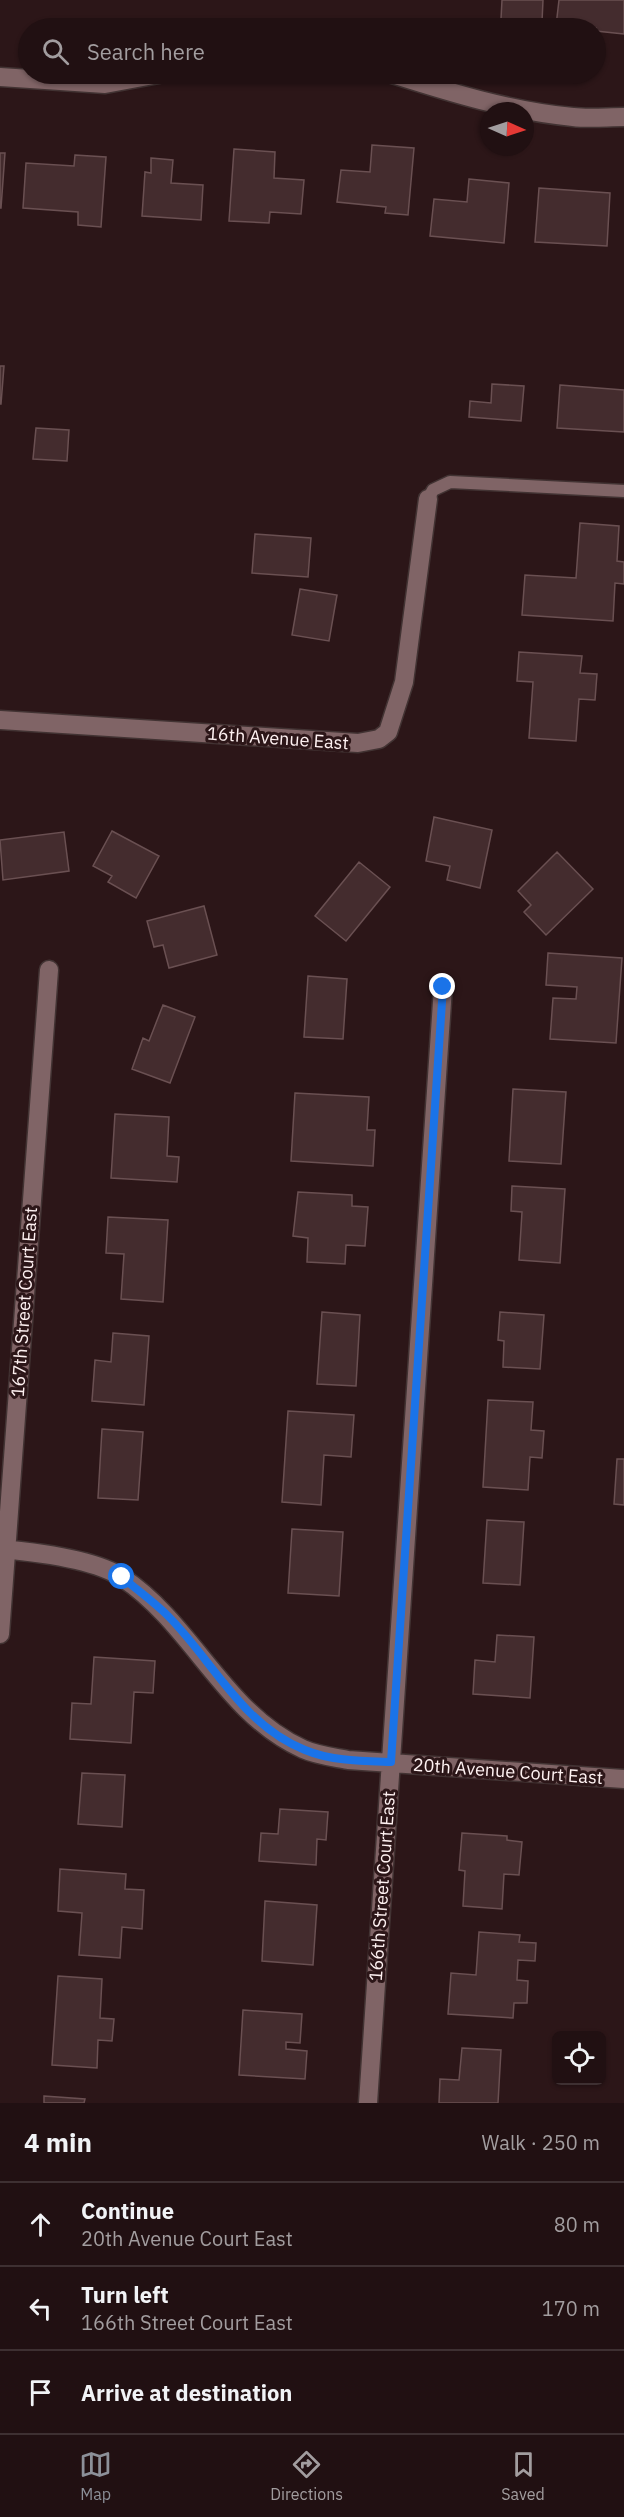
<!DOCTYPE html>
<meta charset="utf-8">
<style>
body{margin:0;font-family:"IBM Plex Sans",sans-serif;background:#2d1e20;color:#f1f3f6}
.controls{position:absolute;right:18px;bottom:18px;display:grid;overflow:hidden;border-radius:9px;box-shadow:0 2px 4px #0004}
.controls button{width:54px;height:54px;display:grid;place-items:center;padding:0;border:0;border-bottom:2px solid #3e3032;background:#211012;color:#f1f3f6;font:30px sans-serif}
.compass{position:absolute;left:480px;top:102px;width:54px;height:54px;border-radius:50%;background:#211012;box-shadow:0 2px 4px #0004;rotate:93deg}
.stop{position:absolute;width:18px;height:18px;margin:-14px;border:4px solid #1a73e8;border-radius:50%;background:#fff}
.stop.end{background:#1a73e8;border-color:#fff;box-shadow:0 2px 6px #0008}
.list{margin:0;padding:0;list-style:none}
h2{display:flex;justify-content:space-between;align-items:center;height:78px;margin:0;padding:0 24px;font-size:26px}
h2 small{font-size:20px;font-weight:400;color:#a29d9f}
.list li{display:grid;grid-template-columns:39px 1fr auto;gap:18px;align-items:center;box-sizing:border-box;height:84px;padding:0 24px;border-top:2px solid #3e3032}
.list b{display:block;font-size:22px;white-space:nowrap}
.list p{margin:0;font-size:20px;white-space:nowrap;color:#a29d9f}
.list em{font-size:20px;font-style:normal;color:#a29d9f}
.icon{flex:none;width:33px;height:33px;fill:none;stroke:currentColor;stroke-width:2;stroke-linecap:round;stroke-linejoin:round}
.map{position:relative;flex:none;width:624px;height:2103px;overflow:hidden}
.search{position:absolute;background:#211012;box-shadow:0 2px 4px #0004;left:18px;right:18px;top:18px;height:66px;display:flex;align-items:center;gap:15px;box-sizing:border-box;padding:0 21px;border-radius:33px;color:#a29d9f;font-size:22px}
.sheet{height:330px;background:#211012}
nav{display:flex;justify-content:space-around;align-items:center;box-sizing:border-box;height:84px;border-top:2px solid #3e3032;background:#211012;font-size:16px;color:#a29d9f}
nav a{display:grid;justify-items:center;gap:3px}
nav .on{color:#8c9099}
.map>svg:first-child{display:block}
.building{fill:#442c2e;stroke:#6a5052;stroke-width:1.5}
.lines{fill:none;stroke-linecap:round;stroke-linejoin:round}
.lane-casing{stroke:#423333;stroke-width:15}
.street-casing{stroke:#423333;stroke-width:21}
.lane{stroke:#806466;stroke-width:12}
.street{stroke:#806466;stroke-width:18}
.route{stroke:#1a73e8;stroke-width:8}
.labels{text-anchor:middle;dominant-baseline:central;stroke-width:6;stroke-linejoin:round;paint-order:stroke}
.street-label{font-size:18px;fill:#fef1f1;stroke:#2c1618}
</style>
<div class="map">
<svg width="624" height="2103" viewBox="0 0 624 2103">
<rect width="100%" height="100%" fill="#2c1618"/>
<path class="building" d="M502,0h41l-1,22 -41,-3z
M559,0h65v34l-28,-3v-3l-40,-2z
M372,145l42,3 -6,67 -23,-2 1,-6 -49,-5 4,-32 29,2z
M234,149l41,3 -1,26 30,2 -3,34 -31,-2 -1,11 -40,-2z
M0,153h5l-4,55h-1z
M75,155l31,2 -5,70 -23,-2v-13l-55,-4 3,-45 48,3z
M151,158l22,2 -2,23 32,2 -2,35 -59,-4 3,-44 6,1z
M469,179l40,4 -5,60 -74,-7 4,-37 33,3z
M539,188l71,5 -3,53 -72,-4z
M0,366h4l-3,38h-1z
M492,384l32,2 -3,35 -52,-4 1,-16 21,2z
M560,385l64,5v42l-67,-4z
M36,428l33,2 -2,31 -34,-2z
M580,523l39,3 -2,35 7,1v22l-9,-1 -2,38 -91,-6 3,-40 51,3z
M255,534l56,4 -3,39 -56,-4z
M300,589l37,6 -8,46 -37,-6z
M519,652l63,4 -2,17 17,1 -2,26 -16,-1 -3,42 -47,-3 4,-56 -16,-1z
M434,817l58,13 -12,58 -33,-8 3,-14 -24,-5z
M112,831l47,25 -23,42 -28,-16 4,-6 -19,-10z
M64,832l5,39 -66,9 -3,-40z
M557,852l36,37 -47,46 -22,-23 7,-7 -13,-14z
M359,862l31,25 -44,54 -31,-25z
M204,906l13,49 -48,13 -6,-23 -9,2 -7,-26z
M548,953l74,5 -6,85 -66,-4 3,-41 23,1 1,-12 -31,-2z
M308,976l39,3 -4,60 -39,-2z
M163,1005l32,12 -25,66 -38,-14 11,-31 6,3z
M513,1089l53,3 -5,72 -52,-3z
M295,1093l74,4 -2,33h8l-2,36 -82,-5z
M115,1114l54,3 -2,39 12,1 -2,25 -66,-4z
M512,1186l53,3 -5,74 -41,-3 3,-48 -11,-1z
M298,1192l54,3v11l16,1 -3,39 -19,-1 -1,19 -38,-2 1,-24 -15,-2z
M108,1217l60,3 -5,82 -42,-3 3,-45 -18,-1z
M322,1312l38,3 -4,71 -39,-2z
M500,1312l44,3 -4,54 -37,-2 1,-26 -6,-1z
M113,1333l36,3 -5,69 -52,-4 3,-41 16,2z
M488,1400l45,2 -2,28 13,1 -2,27 -12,-1 -2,33 -45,-3z
M288,1411l66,4 -3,42 -27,-2 -3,50 -39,-3z
M102,1429l41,3 -5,68 -40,-2z
M617,1459h7v46l-10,-1z
M487,1520l37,2 -4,63 -37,-2z
M292,1529l51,3 -4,64 -51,-3z
M497,1635l37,2 -4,61 -57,-4 2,-34 20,2z
M94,1657l61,4 -2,32 -19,-1 -3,51 -61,-4 2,-36 19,1z
M82,1773l43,2 -3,52 -44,-3z
M280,1809l48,3 -2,28 -9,-1 -1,26 -57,-4 2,-28 17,1z
M462,1833l45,3v4l15,2 -3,33 -15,-1 -2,35 -39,-3 2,-35 -6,-1z
M60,1869l66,5 -1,15 19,1 -2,39 -20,-2 -2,31 -41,-3 3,-42 -24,-2z
M265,1901l52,4 -4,60 -51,-4z
M479,1932l41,3 -1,7 17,1 -1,18 -17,-1 -1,20 11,1 -1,22h-13l-1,15 -65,-4 3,-41 25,2z
M58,1976l44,3 -2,39 14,1 -2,22 -14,-1 -1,28 -45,-3z
M243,2010l59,4 -2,29 -14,-1v7l21,2 -2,28 -66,-4z
M462,2048l39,2 -3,53h-59l1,-24 19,1z
M44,2096l41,3 -1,4h-40z"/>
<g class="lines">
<g class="lane-casing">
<path id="lane" d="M428,499l5,-9 17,-8 174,9"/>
</g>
<g class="street-casing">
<path id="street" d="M392,74c60,19 118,37 181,43 17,2 34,0 51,0
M0,77l105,7 54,-10
M0,720l358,23 21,-4 9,-7 16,-50 24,-183
M0,1549c34,3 95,10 123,29 70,47 102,136 180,171 13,6 30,8 45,11l276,19
M0,1634l49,-664
M368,2103l75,-1116"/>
</g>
<use href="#lane" class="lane"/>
<use href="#street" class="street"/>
</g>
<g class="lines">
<path class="route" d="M122,1577c15,13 32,25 46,39 45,45 74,109 137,134 26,11 57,11 86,12l52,-775"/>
</g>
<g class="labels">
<g class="street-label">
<text transform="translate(278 738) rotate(4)">16th Avenue East</text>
<text transform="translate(24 1302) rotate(-86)">167th Street Court East</text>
<text transform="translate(508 1771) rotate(4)">20th Avenue Court East</text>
<text transform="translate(382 1886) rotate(-86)">166th Street Court East</text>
</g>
</g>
</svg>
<div class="controls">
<button><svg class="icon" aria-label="locate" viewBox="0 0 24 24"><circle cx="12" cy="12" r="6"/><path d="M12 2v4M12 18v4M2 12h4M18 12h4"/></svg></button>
</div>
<svg class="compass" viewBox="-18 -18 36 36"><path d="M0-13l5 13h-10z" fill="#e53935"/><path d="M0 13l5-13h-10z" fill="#a29d9f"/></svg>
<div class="stop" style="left:122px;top:1577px"></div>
<div class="stop end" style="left:443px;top:987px"></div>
<div class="search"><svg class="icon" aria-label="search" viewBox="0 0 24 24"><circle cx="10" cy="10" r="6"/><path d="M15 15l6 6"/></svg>Search here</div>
</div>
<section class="sheet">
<h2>4 min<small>Walk · 250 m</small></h2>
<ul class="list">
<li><svg class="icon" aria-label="ahead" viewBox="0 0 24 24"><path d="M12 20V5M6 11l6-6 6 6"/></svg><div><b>Continue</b><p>20th Avenue Court East</p></div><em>80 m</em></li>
<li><svg class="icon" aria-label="left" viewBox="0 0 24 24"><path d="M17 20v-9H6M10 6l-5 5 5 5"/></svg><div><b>Turn left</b><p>166th Street Court East</p></div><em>170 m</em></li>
<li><svg class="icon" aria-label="arrive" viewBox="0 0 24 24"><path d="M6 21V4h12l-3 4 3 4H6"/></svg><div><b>Arrive at destination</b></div></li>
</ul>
</section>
<nav>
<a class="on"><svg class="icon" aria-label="map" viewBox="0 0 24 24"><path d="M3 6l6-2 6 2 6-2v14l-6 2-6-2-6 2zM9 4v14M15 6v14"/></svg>Map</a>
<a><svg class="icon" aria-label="directions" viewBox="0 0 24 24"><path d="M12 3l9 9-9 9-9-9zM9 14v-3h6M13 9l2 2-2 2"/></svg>Directions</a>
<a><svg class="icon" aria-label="saved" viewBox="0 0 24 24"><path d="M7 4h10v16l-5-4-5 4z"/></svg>Saved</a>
</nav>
